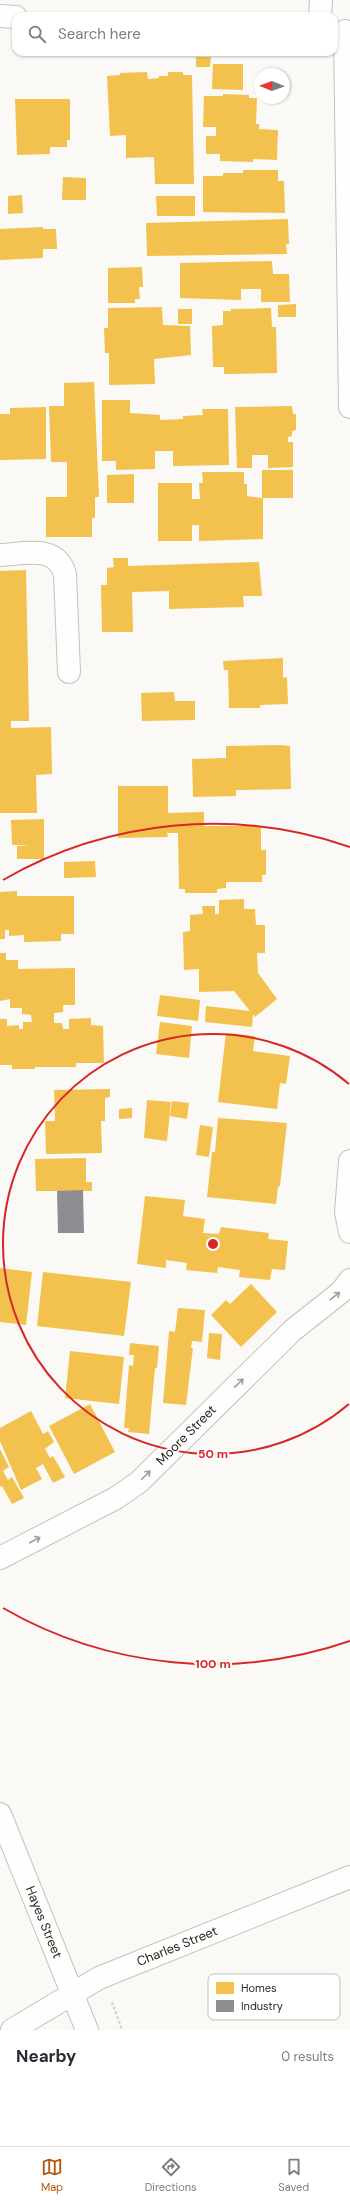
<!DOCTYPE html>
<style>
body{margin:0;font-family:"DM Sans",sans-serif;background:#f7f7f7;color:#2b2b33}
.compass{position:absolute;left:254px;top:68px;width:36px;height:36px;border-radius:50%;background:#fff;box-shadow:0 1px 3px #0004;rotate:271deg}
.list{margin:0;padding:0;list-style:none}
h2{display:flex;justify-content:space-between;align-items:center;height:52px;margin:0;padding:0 16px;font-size:17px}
h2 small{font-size:13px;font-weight:400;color:#7c7c81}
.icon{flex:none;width:22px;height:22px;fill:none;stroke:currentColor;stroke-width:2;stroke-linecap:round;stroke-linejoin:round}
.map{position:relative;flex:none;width:350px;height:2030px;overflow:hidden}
.search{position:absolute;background:#fff;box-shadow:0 1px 3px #0004;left:12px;right:12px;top:12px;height:44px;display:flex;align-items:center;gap:10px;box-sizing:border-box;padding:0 14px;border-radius:12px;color:#7c7c81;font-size:15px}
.sheet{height:116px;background:#fff}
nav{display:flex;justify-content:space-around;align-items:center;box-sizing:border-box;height:56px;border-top:1px solid #e1e1e2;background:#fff;font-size:11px;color:#7c7c81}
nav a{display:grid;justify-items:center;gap:2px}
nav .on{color:#b45309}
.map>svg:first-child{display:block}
.homes{fill:#f2c14e}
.industry{fill:#8d8d92}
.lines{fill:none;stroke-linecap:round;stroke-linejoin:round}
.minor-casing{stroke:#c6c1bb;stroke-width:24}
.path{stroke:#d6d6d5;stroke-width:2.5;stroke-dasharray:3 2;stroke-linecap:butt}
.minor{stroke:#fefefe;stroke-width:22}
.oneway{stroke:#a09c97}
.ring{fill:none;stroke:#d62828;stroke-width:2}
.labels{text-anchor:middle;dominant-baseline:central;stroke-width:4;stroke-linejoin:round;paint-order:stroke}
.street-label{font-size:13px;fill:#2c241a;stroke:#fff}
.key{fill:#fff;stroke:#c0bdba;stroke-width:1}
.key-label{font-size:11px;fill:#2c241a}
.centre{fill:#d62828;stroke:#fff;stroke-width:2}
.ring-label{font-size:12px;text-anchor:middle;font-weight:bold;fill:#d62828;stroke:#fff;stroke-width:4;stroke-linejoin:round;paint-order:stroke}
</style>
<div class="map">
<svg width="350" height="2030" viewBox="0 0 350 2030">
<rect width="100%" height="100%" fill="#fbf9f6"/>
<path class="homes" d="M196,57h15l-1,10h-14z
M213,64h30v26l-31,-1z
M147,72l1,7 11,-1v-2h9v-4h15v3h9l2,109h-39l-1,-27 -28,1v-23l-16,1 -3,-60 13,-1v-2z
M223,94l26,1v3h8l-1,26h3v5l19,1 -1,30 -24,-1v3l-33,-1v-7h-14v-18h10v-9h-13l1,-31h19z
M15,99h55v41h-3v7h-17v7l-33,1z
M243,170h35v11h6l1,32 -82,-1v-36h20v-3h20z
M63,177l23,1v22h-24z
M22,195l1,18 -15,1v-18z
M156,196h39v20h-38z
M288,219l1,25h-3l1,10 -140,2 -1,-33z
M43,227v2h13l1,20h-14v9l-43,2v-31z
M272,261l1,13h16l1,28h-29v-13h-20v11l-61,-2v-35z
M142,267l1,20h-4l1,12h-5v4h-27v-35z
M296,304v13h-18v-12z
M162,307l1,18 27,1 1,29 -37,4 1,25 -46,1v-32h-4l-1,-25h4v-20z
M271,308l1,19h4l1,46 -53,1v-7h-11l-1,-41 11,-1v-14h8v-2z
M178,309h14v15h-14z
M94,382l5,115h-4v21h-3v19h-46v-40h21v-35h-16l-2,-56h15v-23z
M102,400h28v13l30,2v5l23,-1v-3l20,-1 -1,-6h26l1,56 -56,1v-15h-18v18l-39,1v-9h-14z
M292,406l1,8h3v16l-4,1v5l-4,1v5h5v25l-25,1v-13h-16v13h-15l-2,-61z
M46,407v52l-46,1v-46h10v-6z
M262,470h31v28h-30v41l-64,2v-16h-7v16h-34v-58h34v16h8l-1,-16h4l-1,-11h42v12h3v12l15,2z
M134,474v29h-27v-28z
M113,558h15v8l131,-4 3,34h-19l1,11 -75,2v-18l-37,1 1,40h-31l-1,-47h6v-17l7,-1z
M26,570l3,151h-18v7l40,-1 1,47 -16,1 1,38h-37v-242z
M283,658v20l4,-1 1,27 -28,1v3h-31l-1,-38h-4l-1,-9z
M174,692l1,9h20v19l-53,1 -1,-28z
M280,745l10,1 1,43 -55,1v6l-43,1 -1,-38 34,-1v-12z
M118,786h50v27l36,-1v14h57v24h5v25h-4v7h-36v6l-9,1v4h-32v-4h-6l-1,-56h-11l1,4 -50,1z
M44,819v40h-27v-13l13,-1h-18l-1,-25z
M95,861l1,16 -32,1v-16z
M17,891v5h57v38h-13v7l-37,1v-7l-15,1v-6h-4v9h-5v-47z
M244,899v10h11l1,16h9v28h-8l1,20 19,26 -22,18 -2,-3 -1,13 -47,-5 1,-16 44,5 -16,-20 -35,1v-23l-15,1 -1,-38 7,-1v-16l13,-1 -1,-8h13v8h4v-14z
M0,953h6v7h12v9l57,-1v37h-12v7l-9,1v10h8l1,6h6v-10l22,-1v7l12,1 1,37h-28v4h-41v2h-23v-4h-12v-46h7v7l12,-1v4h4v-7h9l-1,-7 -9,-1v-6h-12v-9l-10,2z
M160,995l40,5 -2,21 -41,-5z
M160,1022l32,4 -3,32 -33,-4z
M226,1033l29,3 -2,15 37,5 -4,28 -6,-1 -3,26 -59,-7z
M110,1089v8l-5,1v23h-4l1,32 -56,1 -1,-33h10l-1,-31z
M147,1100l24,2 -4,39 -23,-3z
M172,1101l17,2 -2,16 -17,-3z
M132,1108v10l-13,1v-10z
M218,1118l69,5 -7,63 -2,1 -2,17 -69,-7 5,-45h3z
M200,1125l13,2 -4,30 -13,-2z
M86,1158v24h6v9h-56l-1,-32z
M145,1196l40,4 -2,16 22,3 -2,14 16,1 2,-7 48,6 -1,6 20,2 -3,29 -13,-1 -2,11 -31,-3 1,-7 -22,-3 -1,6 -31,-3 1,-7 -21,-3v8l-29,-4z
M0,1268l32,4 -6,53 -26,-3z
M43,1272l88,10 -7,54 -87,-10z
M251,1284l26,28 -36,35 -30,-32 15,-15 4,4z
M178,1308l27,2 -3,32 -10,-1 -1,7h2l-7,57 -23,-2 6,-72 6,1z
M209,1333l13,1 -2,26 -13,-2z
M130,1343l29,3 -2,22h-2l-6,66 -21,-2 1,-4h-5l5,-63 4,1 1,-11h-5z
M70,1351l54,6 -5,47 -54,-6z
M90,1404l25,48 -41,22 -25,-48z
M31,1411l12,23 5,-3 6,11 -9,7 5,9 3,-2 12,21 -12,6 -10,-19 -7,4 6,11 -21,11 -21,-49v-13z
M0,1449l9,18 -6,4 5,9 4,-3 12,21 -12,6 -10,-18 -2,1z"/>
<path class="industry" d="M83,1190l1,43h-26l-1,-42z"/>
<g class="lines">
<g class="minor-casing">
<path id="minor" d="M0,16l16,1
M320,16l1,-16
M345,31l5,376
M0,555c25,-1 56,-11 65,19l4,98
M350,1161l-4,51 4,20
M0,1558l116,-60 23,-16 154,-152 48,-38 9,-12
M0,1814l87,216
M12,2030l87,-52 251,-101"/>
</g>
<path class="path" d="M112,2002l10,28"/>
<use href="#minor" class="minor"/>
</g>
<defs><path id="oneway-shaft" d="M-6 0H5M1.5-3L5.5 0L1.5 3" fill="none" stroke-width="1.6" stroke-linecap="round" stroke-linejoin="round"/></defs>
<g class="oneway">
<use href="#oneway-shaft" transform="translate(335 1296) rotate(-38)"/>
<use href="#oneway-shaft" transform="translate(239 1383) rotate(-44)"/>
<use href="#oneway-shaft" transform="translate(146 1475) rotate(-45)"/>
<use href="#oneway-shaft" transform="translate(35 1540) rotate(-28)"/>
</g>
<g class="ring">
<path d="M349 1404A210 210 0 1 1 349 1084"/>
<path d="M350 1641A420 420 0 0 1 3 1608M3 880A420 420 0 0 1 350 847"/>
</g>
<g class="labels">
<g class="street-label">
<text transform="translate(186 1435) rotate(-45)">Moore Street</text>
<text transform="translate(44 1922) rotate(68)">Hayes Street</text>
<text transform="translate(177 1946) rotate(-22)">Charles Street</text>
</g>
</g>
<rect x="208" y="1974" width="132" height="46" rx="6" class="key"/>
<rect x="216" y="1982" width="18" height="12" fill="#f2c14e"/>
<rect x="216" y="2000" width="18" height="12" fill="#8d8d92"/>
<g class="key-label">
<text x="241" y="1992">Homes</text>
<text x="241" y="2010">Industry</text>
</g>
<circle cx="213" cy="1244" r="6" class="centre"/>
<g class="ring-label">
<text x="213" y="1458">50 m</text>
<text x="213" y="1668">100 m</text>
</g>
</svg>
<svg class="compass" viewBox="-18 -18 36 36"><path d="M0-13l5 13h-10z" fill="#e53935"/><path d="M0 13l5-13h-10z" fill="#7c7c81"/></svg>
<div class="search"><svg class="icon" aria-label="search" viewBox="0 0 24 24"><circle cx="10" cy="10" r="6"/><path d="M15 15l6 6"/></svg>Search here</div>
</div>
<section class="sheet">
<h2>Nearby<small>0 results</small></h2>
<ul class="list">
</ul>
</section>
<nav>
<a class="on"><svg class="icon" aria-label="map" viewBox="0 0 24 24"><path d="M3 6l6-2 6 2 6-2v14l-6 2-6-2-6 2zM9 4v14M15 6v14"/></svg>Map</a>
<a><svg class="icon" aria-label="directions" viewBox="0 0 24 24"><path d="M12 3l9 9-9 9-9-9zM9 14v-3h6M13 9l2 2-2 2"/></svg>Directions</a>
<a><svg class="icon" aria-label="saved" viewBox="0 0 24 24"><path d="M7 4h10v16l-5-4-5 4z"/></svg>Saved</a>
</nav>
